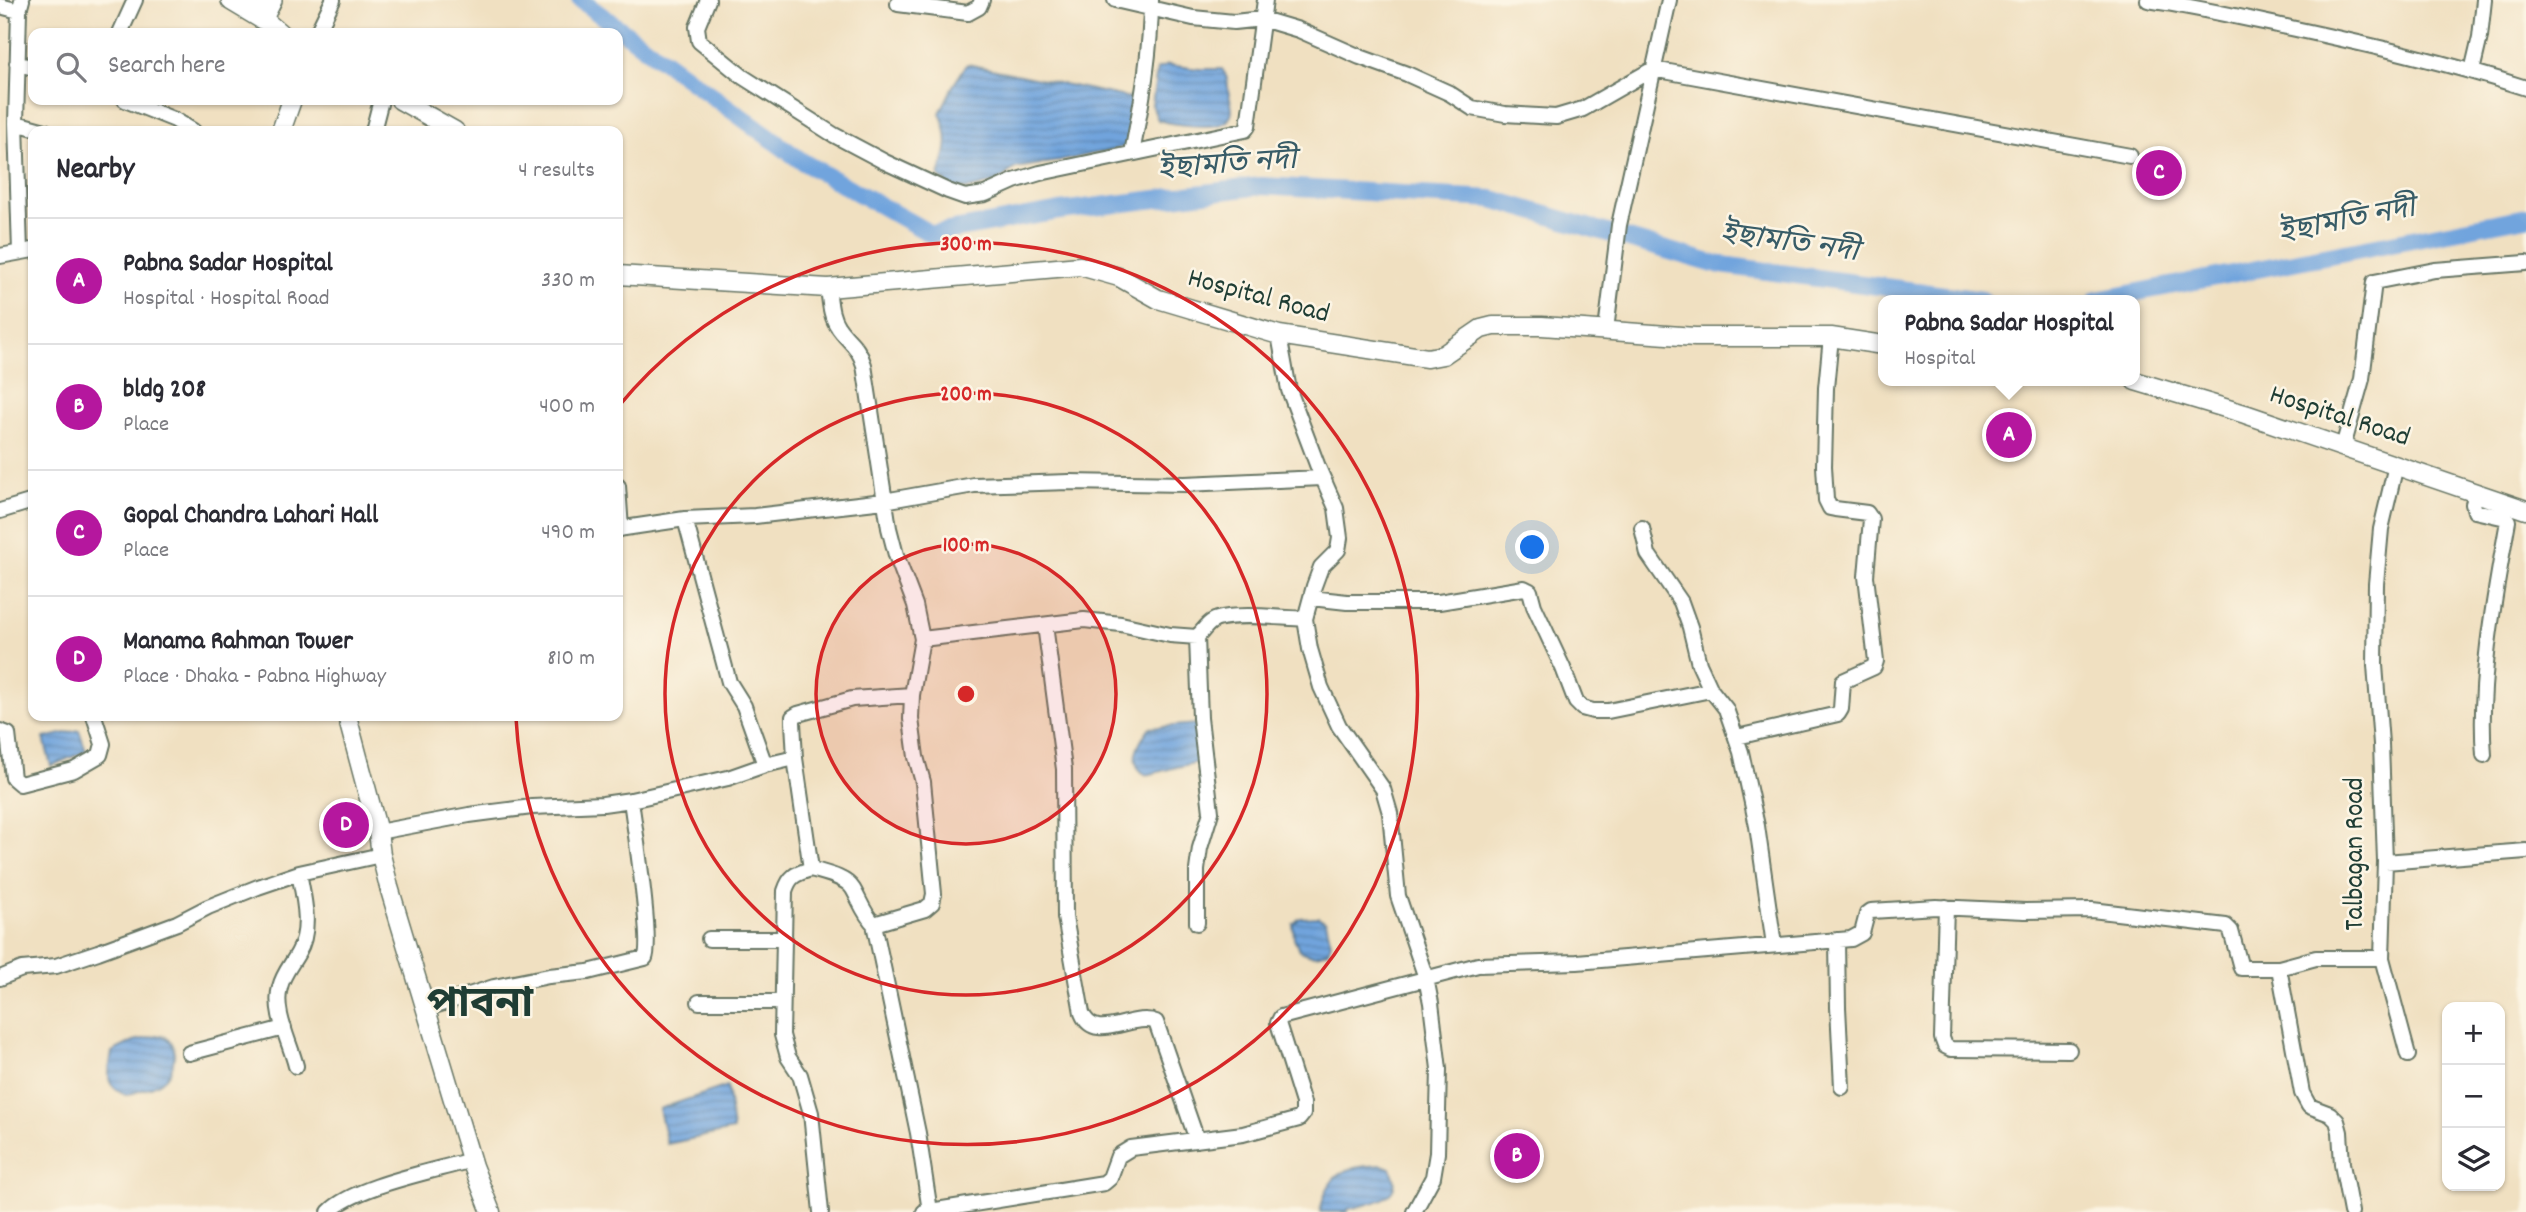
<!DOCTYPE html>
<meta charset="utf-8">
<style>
body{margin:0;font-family:Dekko,"Noto Sans Bengali",sans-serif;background:#f2f2f3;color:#2b2b33}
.controls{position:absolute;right:21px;bottom:21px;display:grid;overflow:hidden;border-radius:14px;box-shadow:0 2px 5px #0004}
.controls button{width:63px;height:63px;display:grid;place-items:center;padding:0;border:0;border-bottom:2px solid #e1e1e2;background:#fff;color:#2b2b33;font:35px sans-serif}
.you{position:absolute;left:1533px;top:548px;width:24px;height:24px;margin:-18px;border:5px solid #fff;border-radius:50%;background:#1a73e8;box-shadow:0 0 0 10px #1a73e833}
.badge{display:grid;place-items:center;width:46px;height:46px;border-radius:50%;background:#b5179e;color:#fff;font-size:23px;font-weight:700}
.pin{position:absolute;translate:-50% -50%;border:4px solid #fff;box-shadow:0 2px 7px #0006}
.popup{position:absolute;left:1878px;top:295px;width:262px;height:91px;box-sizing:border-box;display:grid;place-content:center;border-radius:14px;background:#fff;filter:drop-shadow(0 2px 5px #0005);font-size:23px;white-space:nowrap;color:#7c7c81}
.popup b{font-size:26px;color:#2b2b33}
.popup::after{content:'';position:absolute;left:50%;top:100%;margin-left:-14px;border:14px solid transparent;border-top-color:#fff}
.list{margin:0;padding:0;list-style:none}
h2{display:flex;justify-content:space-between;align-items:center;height:91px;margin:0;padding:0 28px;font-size:30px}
h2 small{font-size:23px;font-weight:400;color:#7c7c81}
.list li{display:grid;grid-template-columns:46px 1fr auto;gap:21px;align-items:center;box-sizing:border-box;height:126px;padding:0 28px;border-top:2px solid #e1e1e2}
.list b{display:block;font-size:26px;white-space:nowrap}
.list p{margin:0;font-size:23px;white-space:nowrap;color:#7c7c81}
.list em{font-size:23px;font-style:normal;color:#7c7c81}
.icon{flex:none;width:38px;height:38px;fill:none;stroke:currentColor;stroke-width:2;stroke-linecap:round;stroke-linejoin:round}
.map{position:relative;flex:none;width:2526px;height:1212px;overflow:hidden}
.search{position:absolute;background:#fff;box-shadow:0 2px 5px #0004;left:28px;top:28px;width:595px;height:77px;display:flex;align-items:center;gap:18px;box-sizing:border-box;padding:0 24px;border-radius:14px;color:#7c7c81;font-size:26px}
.panel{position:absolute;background:#fff;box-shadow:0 2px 5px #0004;left:28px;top:126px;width:595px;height:595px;border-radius:14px}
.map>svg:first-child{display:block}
.water{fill:url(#water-rules);stroke:#487088;stroke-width:2}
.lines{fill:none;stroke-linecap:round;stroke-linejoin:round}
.river{stroke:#71a4dd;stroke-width:18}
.minor-casing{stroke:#687665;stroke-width:18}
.major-casing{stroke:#687665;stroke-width:21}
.highway-casing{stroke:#687665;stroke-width:24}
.minor{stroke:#fff;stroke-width:14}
.major{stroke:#fff;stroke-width:18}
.highway{stroke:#fff;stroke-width:21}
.ring{fill:none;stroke:#d62828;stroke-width:3.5}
.labels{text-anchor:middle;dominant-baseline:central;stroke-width:5;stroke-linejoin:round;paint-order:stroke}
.street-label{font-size:28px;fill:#1f3d34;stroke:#fcf5e5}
.water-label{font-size:30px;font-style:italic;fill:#385c67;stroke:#fcf5e5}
.town-label{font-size:42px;font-weight:bold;fill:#1f3d34;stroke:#fcf5e5}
.centre{fill:#d62828;stroke:#fcf5e5;stroke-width:3.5}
.ring-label{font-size:21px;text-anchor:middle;font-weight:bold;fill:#d62828;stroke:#fcf5e5;stroke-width:5;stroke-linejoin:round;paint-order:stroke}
</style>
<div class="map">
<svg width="2526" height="1212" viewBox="0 0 2526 1212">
<defs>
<pattern id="water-rules" width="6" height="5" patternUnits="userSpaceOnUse" patternTransform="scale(1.75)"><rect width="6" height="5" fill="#71a4dd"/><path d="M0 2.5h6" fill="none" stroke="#5c87b4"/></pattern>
</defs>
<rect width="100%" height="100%" fill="#fcf5e5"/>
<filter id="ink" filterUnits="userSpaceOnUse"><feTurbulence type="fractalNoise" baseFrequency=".0143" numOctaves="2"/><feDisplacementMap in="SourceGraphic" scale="14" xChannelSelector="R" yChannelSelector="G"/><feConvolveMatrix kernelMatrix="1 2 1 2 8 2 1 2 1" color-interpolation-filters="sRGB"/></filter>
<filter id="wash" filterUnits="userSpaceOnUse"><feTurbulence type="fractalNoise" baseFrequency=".00686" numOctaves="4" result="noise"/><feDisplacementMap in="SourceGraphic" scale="28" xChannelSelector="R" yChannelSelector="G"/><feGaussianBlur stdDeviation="1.57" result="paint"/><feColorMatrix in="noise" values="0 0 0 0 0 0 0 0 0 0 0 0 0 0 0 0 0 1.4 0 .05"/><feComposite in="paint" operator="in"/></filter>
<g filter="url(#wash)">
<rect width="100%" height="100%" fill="#f0e0c1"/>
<path class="water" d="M967,64l168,35 -6,47 -69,15 -45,7 -19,14 -27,7 -17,-1 -13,-12c8,-25 12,-38 1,-63l14,-29z
M1168,65l31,4h23c7,9 5,15 7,26 2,9 6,17 -1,25 -9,11 -57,4 -70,0l-6,-15 5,-36z
M1198,724l3,37 -55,14c-20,-12 -7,-32 3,-47z
M79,730l7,21 -35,15 -7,-28z
M1318,917l8,5 5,21 -3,8c-11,5 -17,5 -28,0l-6,-13 -1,-14 7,-6z
M162,1035c11,6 13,11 12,22 -2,28 -25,31 -48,38 -24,-11 -17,-21 -14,-43l22,-11z
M727,1086l6,44 -66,14 -8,-35z
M1382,1165l8,3c18,31 -20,36 -42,41l-1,3h-27c8,-40 23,-45 62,-47z"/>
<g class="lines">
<path class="river" d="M580,0l223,162 128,72 129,-23 201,-25 231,13 222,65 268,36
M2097,300l429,-83"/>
</g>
</g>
<g filter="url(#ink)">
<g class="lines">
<g class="minor-casing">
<path id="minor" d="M708,0l-11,27 2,14 44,36 91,58 51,27 63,29 17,6 20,-3 29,-13 26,-8 205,-43 3,-4 17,-126
M1115,0l78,18 41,4 28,-3 37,11 61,27 47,17 42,19 23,15 33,6 51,3 27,-8 70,-40 477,87
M2148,0c48,7 96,18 143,28 79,17 158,35 235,60
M898,4l70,9 11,-6 3,-7
M0,6l19,5
M120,33l15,-33
M317,33l16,-33
M17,63l16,5
M2472,71l8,-34 4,-37
M125,100l50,20 18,11
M16,123l29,8
M373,131l8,-31
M1132,153c10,-51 19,-101 19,-153
M20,252l-4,-129 3,-112 3,-11
M0,256l33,-6
M828,288c2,13 2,28 10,39 10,15 20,18 26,38l25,163 7,27 19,50 7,34 -10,56 -1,24 5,38 7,25 11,112 -2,9 -7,6 -51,15
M1606,330l13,-105 50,-225
M1279,335l10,55 29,77 18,41 4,30 -2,12 -17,17 -7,19 -9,33 5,30 11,38 18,39 44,63 7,24 8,83 28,82 5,25 8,66 -2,84 -4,24 -19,35
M2343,447l19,-68 12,-97 61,-12 91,-7
M618,486l3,43
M2477,492l-4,12 2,7 31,7 2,3c-13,73 -30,161 -24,234
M0,511l33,-10
M685,519l44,163 15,24 21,59 30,-7 16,111c13,4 35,8 42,20 7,12 11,25 21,35l44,209 12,78
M1642,528l6,26 33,48 9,25 9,37 12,26 15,19 15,43 16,74 17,119
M618,529l67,-10 70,-3 129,-15 90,-16 95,-3 116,2 137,-6
M1311,598l36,4h92l85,-14 6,3 4,15 29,62 13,34 6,6 11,3h15l103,-21
M1045,625l19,144 1,148 17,96c13,32 50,-1 74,9l41,118
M1197,637l3,81 11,94 -11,36 -3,22v53
M922,639l162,-19 37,4 49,11 27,2c5,-5 10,-13 16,-16 17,-9 71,-3 92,-2
M0,731l8,3 5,44 7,6 54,-14 26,-15 3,-11 -9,-28
M1737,737l101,-23 3,-5 2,-28 31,-14 2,-6 -10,-85 5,-57 -4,-6 -32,-4 -5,-1 -4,-8 -2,-34 2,-78 5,-51
M795,758l-2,-36v-5l5,-3 54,-15 60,-4
M378,832l91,-17 63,-8 71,-3 28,-4 97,-22 37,-13
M2385,862l141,-11
M811,869c-15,5 -21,6 -26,22l-3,144 6,22 12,18 11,38 10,99
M1946,907l-4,131 3,8 6,3 118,1
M709,939h76
M1837,940l1,67 4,80
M2382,958l26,97
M0,978l22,-9 34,-3 42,-14 79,-29 31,-16 50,-20 41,-14 82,-18
M699,1002h82
M425,1009l69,-22 55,-11 39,-4 57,-14c8,-15 -11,-134 -14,-158
M189,1053l95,-25
M296,1066c-6,-24 -23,-54 -16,-79 3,-13 12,-23 18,-34 14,-24 6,-54 1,-80
M329,1212c25,-26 106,-41 142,-52
M924,1212l180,-29 6,-5 8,-22 13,-8 112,-14 56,-15 4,-5v-11l-25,-80 3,-6 197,-52 99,-3 274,-23 11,-6 5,-19 4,-3 65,-4 89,4 67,-1 134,16 5,5 10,37h38
M2351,1212l-9,-48 -2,-32 -3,-11 -7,-7 -21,-8 -7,-13 -23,-125 37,-10h66l3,-96 -4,-118 -6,-79 1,-81 5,-55 15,-64"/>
</g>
<g class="major-casing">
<path id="major" d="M262,18l18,15
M400,100l55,31
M281,131l11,-31
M618,275l210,13 252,-22 39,11 39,22 121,36 148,23 16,-3 38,-26 12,-3h49l153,11h136l52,8
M2135,381l110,33 281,96
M347,716l31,116 3,23 8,32 84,279 18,46"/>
</g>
<g class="highway-casing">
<path id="highway" d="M232,0l30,18 9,-18"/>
</g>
<use href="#minor" class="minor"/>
<use href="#major" class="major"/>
<use href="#highway" class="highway"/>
</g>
</g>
<circle cx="966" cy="694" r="150" fill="#d62828" fill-opacity=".12"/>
<g class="ring">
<circle cx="966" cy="694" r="150"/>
<circle cx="966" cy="694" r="301"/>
<path d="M618 407A451 451 0 1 1 516 718"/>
</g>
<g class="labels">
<g class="street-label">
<text transform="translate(1258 298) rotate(15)">Hospital Road</text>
<text transform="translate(2339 418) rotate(18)">Hospital Road</text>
<text transform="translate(2357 854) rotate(-90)">Talbagan Road</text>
</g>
<g class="water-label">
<text transform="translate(1227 167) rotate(-4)">ইছামতি নদী</text>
<text transform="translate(2347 223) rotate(-11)">ইছামতি নদী</text>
<text transform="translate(1789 245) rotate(8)">ইছামতি নদী</text>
</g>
<g class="town-label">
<text x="480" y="1008">পাবনা</text>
</g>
</g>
<circle cx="966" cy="694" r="10" class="centre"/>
<g class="ring-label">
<text x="966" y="250">300 m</text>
<text x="966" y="400">200 m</text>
<text x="966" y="551">100 m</text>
</g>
</svg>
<div class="controls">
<button>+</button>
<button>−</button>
<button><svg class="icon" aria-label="layers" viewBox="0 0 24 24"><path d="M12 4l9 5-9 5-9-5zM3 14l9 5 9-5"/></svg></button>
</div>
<div class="you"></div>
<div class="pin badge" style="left:2009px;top:435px">A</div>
<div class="popup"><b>Pabna Sadar Hospital</b>Hospital</div>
<div class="pin badge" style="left:1517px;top:1156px">B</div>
<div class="pin badge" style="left:2159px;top:173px">C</div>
<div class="pin badge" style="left:346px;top:825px">D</div>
<div class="search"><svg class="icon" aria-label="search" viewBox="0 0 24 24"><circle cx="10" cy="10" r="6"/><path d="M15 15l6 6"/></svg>Search here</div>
<section class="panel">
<h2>Nearby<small>4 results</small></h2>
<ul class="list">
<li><span class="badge">A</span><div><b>Pabna Sadar Hospital</b><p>Hospital · Hospital Road</p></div><em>330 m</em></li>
<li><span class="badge">B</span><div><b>bldg 208</b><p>Place</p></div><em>400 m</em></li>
<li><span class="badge">C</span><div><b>Gopal Chandra Lahari Hall</b><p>Place</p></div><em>490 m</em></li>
<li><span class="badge">D</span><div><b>Manama Rahman Tower</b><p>Place · Dhaka - Pabna Highway</p></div><em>810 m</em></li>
</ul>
</section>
</div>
